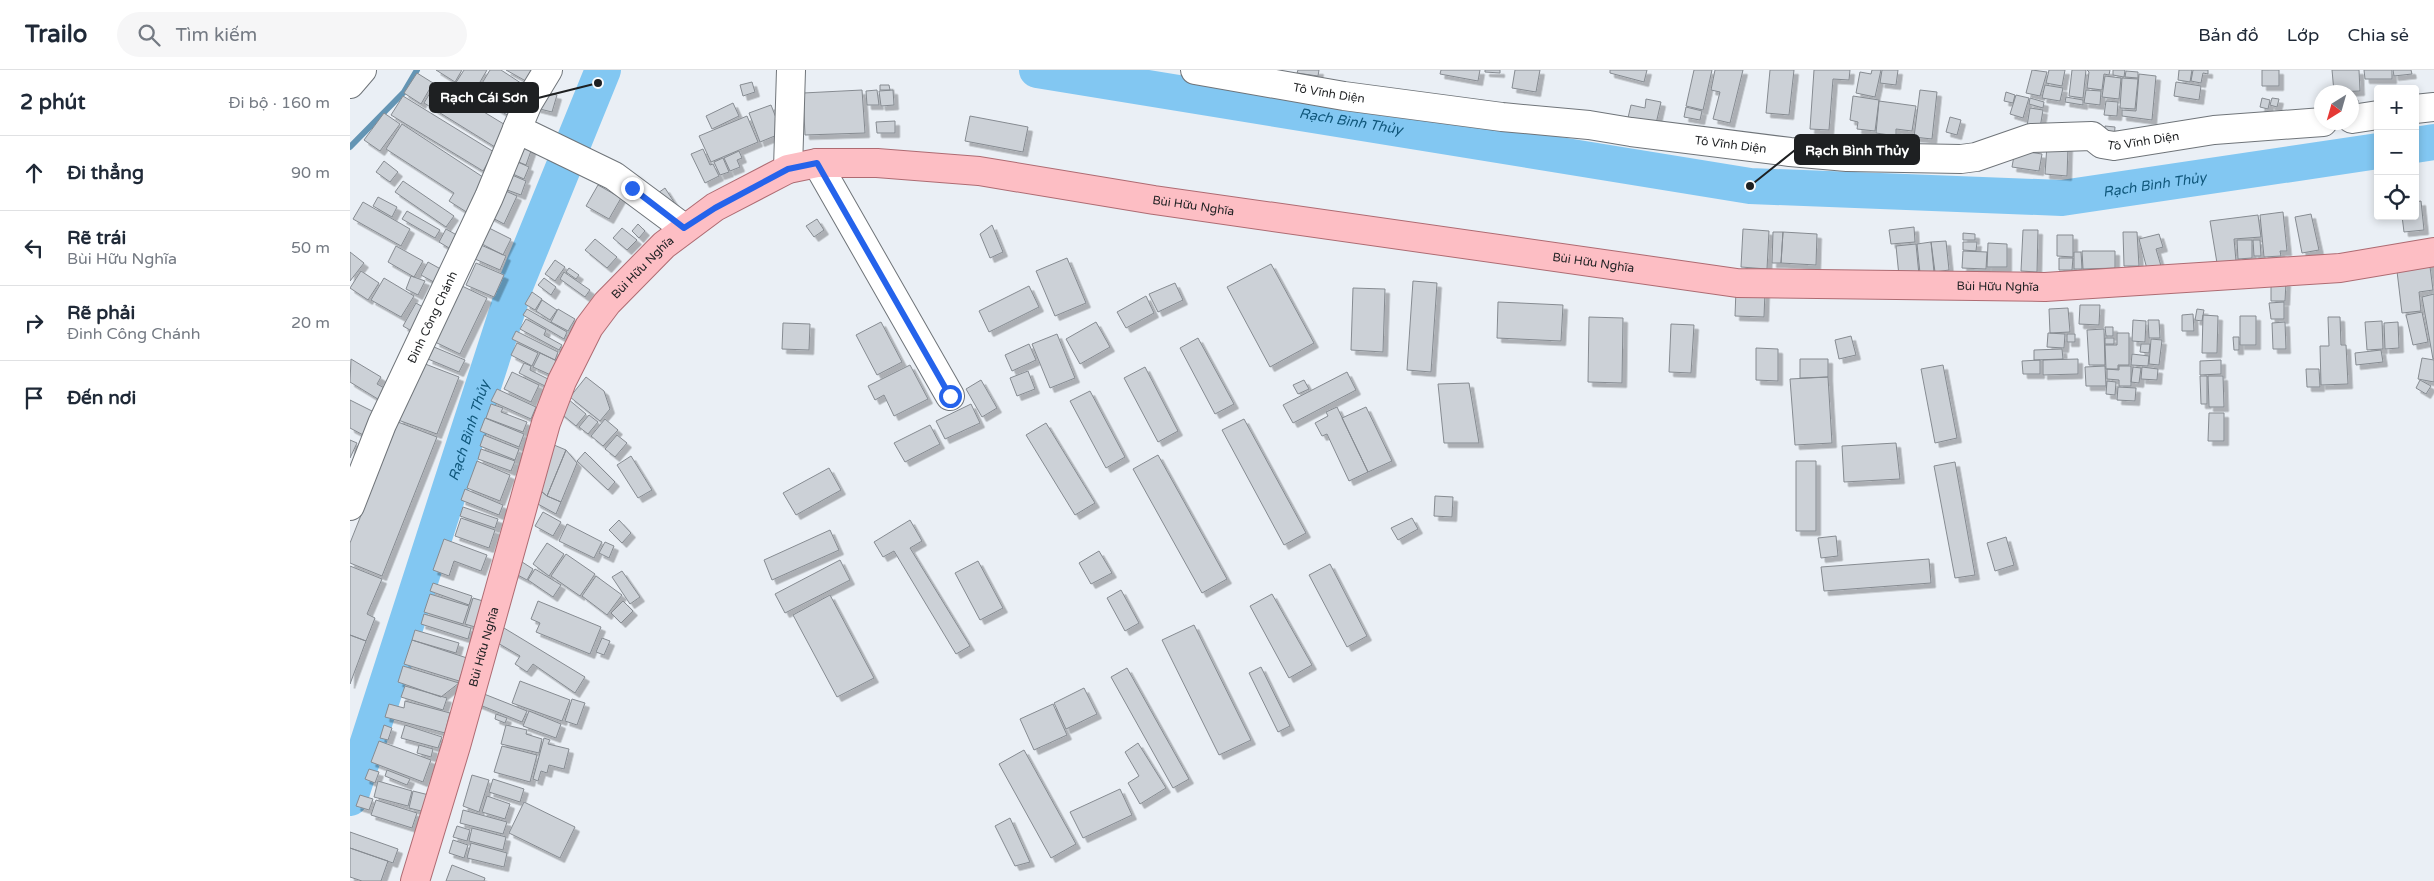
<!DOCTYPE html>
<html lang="vi">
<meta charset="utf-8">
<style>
body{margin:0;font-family:"Varela Round",sans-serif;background:#f6f6f7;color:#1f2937}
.controls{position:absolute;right:15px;top:15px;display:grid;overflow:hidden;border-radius:5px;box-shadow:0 2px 8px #0003}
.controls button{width:45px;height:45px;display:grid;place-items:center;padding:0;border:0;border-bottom:1px solid #e0e1e3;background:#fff;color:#1f2937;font:25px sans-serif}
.compass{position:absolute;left:1964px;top:15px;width:45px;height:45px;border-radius:50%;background:#fff;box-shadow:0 2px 8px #0003;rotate:217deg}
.stop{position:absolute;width:15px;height:15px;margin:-11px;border:4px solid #2563eb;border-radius:50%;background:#fff}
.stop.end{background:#2563eb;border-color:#fff;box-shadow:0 1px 5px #0008}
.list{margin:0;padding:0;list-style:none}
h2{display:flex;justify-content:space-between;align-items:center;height:65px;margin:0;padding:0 20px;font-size:21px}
h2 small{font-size:16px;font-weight:400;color:#747a83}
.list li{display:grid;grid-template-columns:32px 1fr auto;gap:15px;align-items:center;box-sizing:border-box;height:75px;padding:0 20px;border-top:1px solid #e0e1e3}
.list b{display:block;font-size:19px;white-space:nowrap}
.list p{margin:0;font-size:16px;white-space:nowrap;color:#747a83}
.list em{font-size:16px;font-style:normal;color:#747a83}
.icon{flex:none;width:28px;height:28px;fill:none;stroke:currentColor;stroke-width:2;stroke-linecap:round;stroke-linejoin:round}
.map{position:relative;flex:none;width:2084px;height:811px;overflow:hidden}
header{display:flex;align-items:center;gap:30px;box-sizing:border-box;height:70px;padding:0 25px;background:#fff;border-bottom:1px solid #e0e1e3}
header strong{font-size:24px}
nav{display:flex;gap:28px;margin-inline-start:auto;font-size:18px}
.search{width:350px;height:45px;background:#f6f6f7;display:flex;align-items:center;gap:12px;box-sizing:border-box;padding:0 18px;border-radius:28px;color:#747a83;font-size:19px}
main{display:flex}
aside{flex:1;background:#fff}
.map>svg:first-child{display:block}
.water{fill:#82c7f2;stroke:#6495b4}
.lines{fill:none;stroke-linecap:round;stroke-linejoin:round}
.stream{stroke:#6495b4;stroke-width:6}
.river{stroke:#82c7f2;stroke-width:36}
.building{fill:#ccd1d7;stroke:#868b91;filter:url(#shadow)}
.minor-casing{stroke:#6f7479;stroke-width:30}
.major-casing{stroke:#ae6b72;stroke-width:30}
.minor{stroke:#fff;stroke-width:28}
.major{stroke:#fdbec4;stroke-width:28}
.route{stroke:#2563eb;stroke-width:6}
.labels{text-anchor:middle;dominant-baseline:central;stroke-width:4;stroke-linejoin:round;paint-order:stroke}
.street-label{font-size:12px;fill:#1e2022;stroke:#fafcfe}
.water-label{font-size:14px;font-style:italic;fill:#10577b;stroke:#fafcfe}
.leader{fill:none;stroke:#1e2022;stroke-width:2}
.callout-dot{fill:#1e2022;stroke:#fafcfe;stroke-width:2}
.callout{fill:#1e2022;stroke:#1e2022;stroke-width:2}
.callout-label{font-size:14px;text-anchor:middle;font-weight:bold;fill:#fff}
</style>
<header>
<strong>Trailo</strong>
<div class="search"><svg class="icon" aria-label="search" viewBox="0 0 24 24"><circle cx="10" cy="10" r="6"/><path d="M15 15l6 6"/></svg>Tìm kiếm</div>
<nav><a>Bản đồ</a><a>Lớp</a><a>Chia sẻ</a></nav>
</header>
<main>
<aside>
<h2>2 phút<small>Đi bộ · 160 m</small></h2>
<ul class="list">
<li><svg class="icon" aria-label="ahead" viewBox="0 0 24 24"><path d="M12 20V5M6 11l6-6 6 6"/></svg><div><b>Đi thẳng</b></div><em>90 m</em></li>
<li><svg class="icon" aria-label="left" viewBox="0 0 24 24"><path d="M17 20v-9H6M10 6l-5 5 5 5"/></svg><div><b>Rẽ trái</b><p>Bùi Hữu Nghĩa</p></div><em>50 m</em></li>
<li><svg class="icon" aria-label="right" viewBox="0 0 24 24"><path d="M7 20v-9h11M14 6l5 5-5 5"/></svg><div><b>Rẽ phải</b><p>Đinh Công Chánh</p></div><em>20 m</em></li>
<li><svg class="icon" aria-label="arrive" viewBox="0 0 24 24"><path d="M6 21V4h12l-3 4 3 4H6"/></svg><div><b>Đến nơi</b></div></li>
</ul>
</aside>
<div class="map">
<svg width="2084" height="811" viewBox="0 0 2084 811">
<defs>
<filter id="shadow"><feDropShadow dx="4.5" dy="4.5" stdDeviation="0" flood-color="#0004"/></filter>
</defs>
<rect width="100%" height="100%" fill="#eaeff5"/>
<path class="water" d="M243,0h23l-24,27z"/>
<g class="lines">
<path class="stream" d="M0,77l54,-55 13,-22"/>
<g class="river">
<path id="s1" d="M687,0l713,116 312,12 316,-47"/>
<path d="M2065,75l19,-3"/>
<path id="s2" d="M0,728l166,-514 87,-214"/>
</g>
</g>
<path class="building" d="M86,0h26l-7,12z
M114,0h23l-14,24 -18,-10z
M140,0h11l29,19 -18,29 -37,-23z
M156,0h35l-8,15z
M948,0h21l-1,6 -21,-3z
M1091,0h39l-2,11 -38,-7z
M1135,0h15v3l-15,-1z
M1165,0h25l-4,22 -24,-4z
M1260,0h37l-3,12 -34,-9z
M1344,0h18l-9,40 -17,-4z
M1365,0h28l-13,53 -17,-4 7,-27 -9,-2z
M1420,0h24l-5,45 -23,-2z
M1464,0h36l-1,10 -16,-1 -4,51 -19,-1z
M1522,0h9l-6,27 -19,-4 4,-21 11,2z
M1532,0h16l-2,15 -16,-2z
M1682,0l15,2 -7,24 -14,-3z
M1699,0h16l-3,16 -16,-3z
M1722,0h14l-3,28 -14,-2z
M1737,0h23l-1,5 -5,-1 -2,16 -15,-2 2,-16z
M1763,0h12l-1,7 -11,-2z
M1829,0h13l-2,12 -12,-2z
M1843,0h15v4l-5,-1 -2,10 -10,-2z
M1912,0h17v16h-17z
M1982,0h27l1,21 -26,1z
M2014,0h28v9h-27z
M2043,0h18l1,4 -18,2z
M1776,1l12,1v6l-13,-1z
M67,3l16,10 -12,21 -17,-11z
M1789,4l17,2 -4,44 -30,-4v-6l14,1z
M1755,6l16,2 -2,21 -17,-2z
M1772,8l16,1 -3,30 -15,-1z
M402,12l3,10 -12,4 -3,-11z
M1826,12l25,4 -2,14 -25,-4z
M86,13l71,43 -12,21 -71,-44z
M530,15h9l1,5h-10z
M1695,15l18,3 -3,13 -18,-3z
M512,20l3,43 -60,2 -2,-42z
M527,20l2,15h-12l-1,-14z
M543,20l1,15 -13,1 -2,-15z
M1570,20l17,2 -5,47 -18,-2z
M1736,20l15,1 -1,14 -16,-2z
M191,21l16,4 -5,17 -16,-4z
M1656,22l9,3 -2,8 -9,-2z
M1666,25l13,3 -6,20 -13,-4z
M53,26l91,56 -11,19 -92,-56z
M1503,26l26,4 -4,31 -18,-2 1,-7 -8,-2z
M1716,27l17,3v5l-18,-3z
M1680,28l14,4 -1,6 -14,-4z
M1912,28l8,2 -2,9 -8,-2z
M1922,28l7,1 -2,8 -7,-2z
M1296,29l15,3 -6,26 -28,-6 4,-17 14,3z
M2002,29l6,1v10l-6,-1z
M1529,31l37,5 -4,25 -16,-2v7l-20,-3z
M1756,31l12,1 -1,14 -13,-1z
M383,33l6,13 -27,13 -6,-13z
M421,35l11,28 -22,9 -11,-29z
M1336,37l16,4 -2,9 -16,-3z
M1680,38l13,2 -3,18 -13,-2z
M34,43l16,11 -20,27 -16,-11z
M397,46l11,26 -47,20 -12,-26z
M620,46l58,11 -5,25 -58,-11z
M1600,47l11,3 -4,15 -11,-3z
M545,51v12h-18l-1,-11z
M52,54l87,57 -21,32 -19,-12 5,-8 -68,-44z
M1755,56l10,1 -1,13h-10z
M168,72l14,6 -6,17 -15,-6z
M1697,75l21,2 -1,29 -22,-2z
M353,79l7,16 3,-1 6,12 -14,7 -14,-29z
M1665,80l27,4 -3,17 -27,-4z
M389,81l3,7 -5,2 3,7 -10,4 -6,-13z
M373,88l6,14 -9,3 -6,-13z
M161,89l18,8 -5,12 -18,-8z
M34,91l14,11 -8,10 -14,-10z
M155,102l21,9 -5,14 -22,-8z
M53,111l51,35 -8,11 -51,-35z
M248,115l23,13 -12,21 -23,-13z
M149,118l18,8 -13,28 -17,-9z
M315,118l9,14 -7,4 -9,-13z
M28,127l19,10 -5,10 -19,-11z
M2071,131l3,29 -20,2 -2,-16h13v-14z
M13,132l47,27 -9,17 -48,-27z
M57,141l33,19 -5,8 -33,-19z
M1933,142l4,39h-7l1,5 -17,1 -4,-42z
M1961,144l8,36 -17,3 -7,-36z
M1908,145l3,22 -27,2 2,22 -19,2 -7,-42z
M467,149l7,11 -10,7 -8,-11z
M288,154l7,7 -6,7 -7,-7z
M642,155l11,27 -13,6 -10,-24z
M1564,157l1,15 -24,2 -2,-14z
M139,158l22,11 -8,16 -21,-11z
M272,158l15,12 -10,10 -14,-12z
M96,159l16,9 -8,13 -15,-9z
M1393,159l26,2 -2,38 -26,-2z
M1673,160h15l-1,42 -16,-1z
M1423,162h10l-2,31h-9z
M1433,162l34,2 -1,31 -35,-2z
M1773,162h14l2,34h-15z
M1613,163l12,1v6h-12z
M1809,164l4,13 -7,2 5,17 -14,3 -8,-30z
M1707,165h16v22l-16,-1z
M245,169l22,18 -10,11 -22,-18z
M1887,170h15v18l-14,1z
M1903,170h7l1,16h-7z
M1596,171l3,29 -14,2 -4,-30z
M1581,172l3,30 -14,1 -3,-29z
M1613,172h14l-1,9 -13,-1z
M1638,173l19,1v23h-20z
M1566,174l3,31 -20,1 -3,-30z
M131,175l25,11 -6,14 -25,-11z
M46,176l27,15 -9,16 -26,-15z
M1613,181l24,1 -1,17 -24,-1z
M1732,181h33v17l-32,1z
M0,182l14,11 -14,18z
M1724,182h7l1,17h-8z
M717,188l19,45 -31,13 -19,-45z
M1709,188h14l-1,12h-13z
M2079,189l4,31 -14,2 2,19 -19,2 -6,-50z
M205,190l10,7 -10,14 -10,-7z
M78,192l18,10 -7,13 -18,-10z
M126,193l28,12 -10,22 -28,-12z
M921,194l43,79 -44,24 -43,-80z
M219,198l10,7 -3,4 -10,-7z
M11,201l18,12 -11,17 -18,-12z
M214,202l26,18 -5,7 -25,-18z
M61,206l14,5 -7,14 -12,-6z
M34,208l30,18 -13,21 -30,-17z
M194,208l12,9 -5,8 -13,-10z
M1063,211l24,2 -6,89 -24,-2z
M1921,211l15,1 -1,19h-14z
M825,213l8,17 -25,12 -9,-18z
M112,216l25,12 -27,56 -25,-12z
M679,216l10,21 -50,25 -10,-21z
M1003,218l32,1 -2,63 -32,-2z
M1386,219l29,2 -1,26 -29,-1z
M182,222l10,7 -7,11 -10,-6z
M2084,224v65h-1l-11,-62z
M796,226l8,17 -28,15 -9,-16z
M192,230l15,10 -7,10 -14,-9z
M1148,232l65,3 -2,36 -64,-3z
M1934,232v17h-13l-2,-16z
M66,233l12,7 -13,23 -12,-7z
M1730,235h20l-1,20 -20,-1z
M1718,238l2,24 -20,1 -1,-24z
M177,239l40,23 -3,7 -41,-24z
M208,239l17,10 -7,12 -17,-9z
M1847,239l7,1 -2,11 -7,-1z
M2072,242l6,30 -15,3 -7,-30z
M1843,244l1,17h-12v-16z
M1853,245l15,1 -1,37h-15z
M1890,246h16v29h-16z
M1239,247l34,1 -1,65 -34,-1z
M1978,247h12l1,28h5l2,39 -27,1 -1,-39h9z
M176,249l20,11 -2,5 18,10 -3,5 -39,-21z
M1783,250l13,1 -1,21 -13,-1z
M1798,250h11l1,18h-11z
M2032,251l1,28 -16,1 -2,-28z
M531,252l21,40 -25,13 -21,-40z
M746,252l14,25 -30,17 -14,-25z
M1935,252l1,27h-13l-1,-26z
M2048,252l1,26 -14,1 -1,-26z
M433,253l27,1 -1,26 -27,-1z
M1321,254l23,1 -3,48 -22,-1z
M1755,257h8v9h-7z
M1754,259l1,36h-16l-2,-35z
M166,261l42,21 -3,8 -43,-21z
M1698,263l17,1 -1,14 -17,-1z
M1767,263h12v32h-11v4h-12l-1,-24h12z
M707,264l18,44 -25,10 -18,-44z
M1717,264h8v8h-8z
M1501,266l5,19 -17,4 -4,-19z
M1883,267h6v13h-5z
M848,268l36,66 -19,10 -35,-66z
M1755,268h9v6h-9z
M1801,269l11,1 -3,25 -10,-1z
M167,273l21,10 -6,13 -21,-11z
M679,274l7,16 -24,11 -7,-16z
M1791,274h9l-1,9 -9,-1z
M84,277l31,13 -6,12 -31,-13z
M1406,278l22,1v32l-22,-1z
M1712,279l1,10 -29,1v-10z
M2031,280l2,12 -27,3 -1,-12z
M190,283l19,9 -6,14 -20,-9z
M1782,284l17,2 -1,10 -17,-1z
M2072,288l12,2v22l-16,-3z
M1,289l30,18 -4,7 11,6 -7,11 -31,-19z
M1450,289h28v18l-28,1z
M1728,289v15l-35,1v-15z
M1690,290v14h-17l-1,-13z
M1871,290v14l-21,1v-14z
M70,292l39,15 -22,57 -39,-14z
M174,293l7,3 -1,4 20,10 -3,7 -28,-14z
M560,295l18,34 -34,17 -10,-21 -9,5 -7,-14z
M1593,295l14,73 -22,5 -14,-74z
M1755,296l1,20h-20l-1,-19z
M1769,296h12v20h-12v-6l-12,-1v-10l12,1z
M795,297l33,64 -20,11 -34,-64z
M1783,297l8,1 -2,15 -8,-1z
M1792,297l16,2 -1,11 -16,-1z
M1956,299h13l1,18h-13z
M678,301l7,18 -18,7 -7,-18z
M162,302l27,13 -8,17 -27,-13z
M997,302l9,18 -63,33 -10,-18z
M1850,306h7v28h-6z
M1858,306h15l1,31h-15z
M236,307l18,14 6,18 -10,12 -30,-24z
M1478,307l4,66 -37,2 -5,-66z
M631,310l16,28 -15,9 -16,-28z
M954,310l5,9 -11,5 -5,-9z
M2070,310l11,6 -5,8 -10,-6z
M1757,311l9,1 -1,13 -9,-1z
M1119,313l10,60h-35l-6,-59z
M1768,317l18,1 -1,13 -18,-1z
M147,319l39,18 -5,12 -40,-18z
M740,321l35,66 -19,11 -36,-67z
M218,329l18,15 -10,12 -18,-15z
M0,330l28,14 -11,23 -17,-9z
M141,334l12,4 -2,4 26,10 -4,10 -37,-14z
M621,334l9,19 -35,16 -9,-18z
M987,337l31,65 -19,9 -22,-47 -5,2 -7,-13 13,-7 -2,-4z
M1016,337l26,54 -24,11 -26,-54z
M1859,343h15v28h-16z
M239,345l9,7 -10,12 -9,-7z
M135,348l39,16 -5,13 -39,-16z
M255,349l13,11 -15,16 -12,-10z
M894,349l62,114 -22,12 -62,-115z
M48,352l39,15 -55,139 -32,-13v-20z
M696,353l49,80 -20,12 -49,-80z
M580,355l10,19 -35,18 -11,-19z
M134,365l35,14 -4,11 -35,-14z
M267,365l10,8 -12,14 -10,-8z
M0,370l7,3 -7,15z
M1546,373l4,36 -56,3 -2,-36z
M204,375l12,5 -19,46 -11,-9z
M131,379l34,12 -4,10 -33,-12z
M216,380l11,13 -16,39 -14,-6z
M235,382l30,30 -7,8 -31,-29z
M808,385l69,124 -25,14 -69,-124z
M281,386l21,34 -14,8 -21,-33z
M127,391l33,14 -10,26 -33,-13z
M1446,391h20v70h-20z
M1605,392l20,113 -20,3 -21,-112z
M479,398l12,22 -45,25 -13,-22z
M186,417l11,9 14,6 -5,12 -20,-11z
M115,419l38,16 -4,10 -38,-15z
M1085,426l18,1 -1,20 -18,-1z
M113,437l35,12 -3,9 -35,-12z
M193,442l18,10 -8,14 -18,-10z
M111,448l34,12 -6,18 -34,-12z
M1062,448l6,11 -20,11 -7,-12z
M269,450l12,13 -9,10 -13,-13z
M560,450l12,21 -12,7 60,98 -14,8 -62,-103 -11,6 -9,-15z
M217,454l35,18 -8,16 -35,-17z
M480,460l9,20 -67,30 -8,-20z
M1486,466l2,20 -17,2 -3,-20z
M1656,467l8,28 -19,6 -8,-28z
M94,469l43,16 -6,16 -27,-10 -5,15 -16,-6z
M255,472l9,4 -5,12 -10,-5z
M197,473l17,11 -15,22 -16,-12z
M749,481l13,22 -21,11 -12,-21z
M216,484l29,20 -15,22 -29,-20z
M1579,489l2,24 -107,8 -3,-24z
M169,490l14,9 -6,11 -15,-8z
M490,490l10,20 -65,33 -10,-19z
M628,491l25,47 -23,12 -25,-47z
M980,494l37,72 -20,11 -38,-72z
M0,496l32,13 -15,35 8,4 -9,23 -16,-6z
M185,499l26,16 -8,12 -25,-17z
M272,501l18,26 -10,7 -18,-27z
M246,506l26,19 -15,20 -25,-19z
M83,513l39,13 -3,9 -39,-14z
M771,520l18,33 -14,8 -18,-33z
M80,524l39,12 -6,18 -39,-12z
M922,524l40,71 -23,13 -39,-72z
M480,525l44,83 -37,19 -44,-82z
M123,528l10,3 -8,26 -10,-3z
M188,531l63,26 -11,27 -54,-22 4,-9 -9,-4z
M273,531l10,10 -12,12 -10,-10z
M74,544l47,14 -3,11 -47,-15z
M844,555l57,115 -32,15 -57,-115z
M154,558l81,49 -10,16 -42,-29 -6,8 -12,-8 5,-8 -24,-14z
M65,560l44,13 -3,10 -44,-13z
M0,565l16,6 -16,43z
M252,568l8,3 -6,14 -8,-3z
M62,570l55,18 -8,23 -55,-17z
M53,596l56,17 -18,14 -43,-15z
M911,597l29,59 -12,6 -29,-59z
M777,598l62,111 -16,9 -62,-111z
M170,611l50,19 -8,21 -50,-18z
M55,616l42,12 -4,12 -42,-13z
M734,618l13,26 -31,15 -12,-26z
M129,622l48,19 -5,11 -47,-19z
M222,629l13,4 -8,22 -12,-4z
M55,631l45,12 -5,20 -60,-16 4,-13 15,4z
M703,634l14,31 -33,15 -14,-31z
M179,641l32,13 -5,14 -33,-12z
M146,644l11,4 -2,5 -10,-4z
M34,655l8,3 -4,12 -8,-2z
M55,655l37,12 -4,11 -37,-10z
M156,655l21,5 -1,4 16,5 -3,14 -38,-9z
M194,668l6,2 -2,4 21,5 -5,20 -15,-4 -2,8 -6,-2 -3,10 -5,-2z
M29,671l52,19 -8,22 -52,-20z
M788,673l28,45 -26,16 -12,-21 11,-7 -14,-24z
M69,675l14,4 -2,8 -14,-4z
M152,676l35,9 -7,27 -36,-10z
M674,680l52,94 -25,14 -52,-94z
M19,699l10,3 -4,11 -10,-4z
M37,700l23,9 -3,6 -22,-9z
M122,705l17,5 -10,32 -16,-6z
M143,709l31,10 -4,13 -31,-10z
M28,711l34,10 -4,15 -34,-9z
M770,719l12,26 -49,23 -13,-26z
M63,721l16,4 -4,17 -16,-4z
M10,725l13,4 -4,11 -13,-4z
M137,726l23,8 -5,15 -23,-7z
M26,730l41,13 -5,15 -41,-13z
M174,732l51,25 -15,31 -51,-25z
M113,740l44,12 -4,12 -43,-11z
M660,748l20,44 -15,4 -20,-40z
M107,756l13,4 -3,11 -14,-4z
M122,758l34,9 -3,13 -34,-9z
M0,762l48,17 -5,14 -43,-15z
M103,770l15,5 -4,13 -15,-5z
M121,773l36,10 -3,14 -37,-9z
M0,778l38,13 -7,20h-19l-12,-4z
M102,795l33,13 -1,3h-38z"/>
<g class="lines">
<g class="minor-casing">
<g id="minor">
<path id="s3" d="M845,0l149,26 158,21 87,8 42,7 159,20 57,5 114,2 15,-2 55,-19 61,-2 10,8 12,2 100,-16 109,-8"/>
<path d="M0,14l12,-14"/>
<path d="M2065,39l19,-2"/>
<path d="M2002,49l26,-4"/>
<path d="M167,59l11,-26 20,-33"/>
<path d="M467,93l133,233"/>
<path d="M438,99l3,-99"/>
<path id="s4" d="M0,436l32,-82 107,-227 28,-68 97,47 70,52"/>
</g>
</g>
<g class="major-casing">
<g id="major">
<path id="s5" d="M65,811l41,-135 90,-323 16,-42 27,-54 18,-24 57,-58 51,-38 73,-38 29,-6h60l102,8 175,29 583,83 308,4 295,-19 94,-16"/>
</g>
</g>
<use href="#minor" class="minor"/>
<use href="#major" class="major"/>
</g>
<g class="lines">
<path class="route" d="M282,118l52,40 31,-20 73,-39 29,-6 133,233"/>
</g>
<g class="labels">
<g class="street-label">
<text stroke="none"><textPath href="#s3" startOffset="136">Tô Vĩnh Diện</textPath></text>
<text stroke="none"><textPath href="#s3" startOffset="961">Tô Vĩnh Diện</textPath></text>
<text stroke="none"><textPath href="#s3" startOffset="541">Tô Vĩnh Diện</textPath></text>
<text stroke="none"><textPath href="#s5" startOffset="1248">Bùi Hữu Nghĩa</textPath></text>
<text stroke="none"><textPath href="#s5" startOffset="1652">Bùi Hữu Nghĩa</textPath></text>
<text stroke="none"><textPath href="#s5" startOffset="662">Bùi Hữu Nghĩa</textPath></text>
<text stroke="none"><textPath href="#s5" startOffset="2058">Bùi Hữu Nghĩa</textPath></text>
<text stroke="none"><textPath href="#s4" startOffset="206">Đinh Công Chánh</textPath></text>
<text stroke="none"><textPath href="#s5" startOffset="244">Bùi Hữu Nghĩa</textPath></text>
</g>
<g class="water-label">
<text stroke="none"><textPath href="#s1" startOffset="318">Rạch Bình Thủy</textPath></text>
<text stroke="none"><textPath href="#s1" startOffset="1128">Rạch Bình Thủy</textPath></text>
<text stroke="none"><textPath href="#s2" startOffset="386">Rạch Bình Thủy</textPath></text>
</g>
</g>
<path class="leader" d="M248 13L188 28M1400 116L1445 80"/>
<g class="callout-dot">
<circle cx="248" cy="13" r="5"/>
<circle cx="1400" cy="116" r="5"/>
</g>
<g class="callout">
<rect x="80" y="13" width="108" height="29" rx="5"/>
<rect x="1445" y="65" width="124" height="29" rx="5"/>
</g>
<g class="callout-label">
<text x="134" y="32">Rạch Cái Sơn</text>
<text x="1507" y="85">Rạch Bình Thủy</text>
</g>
</svg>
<div class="controls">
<button>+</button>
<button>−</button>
<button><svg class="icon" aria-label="locate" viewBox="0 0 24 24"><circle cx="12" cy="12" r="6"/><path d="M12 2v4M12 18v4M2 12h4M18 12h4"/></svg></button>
</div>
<svg class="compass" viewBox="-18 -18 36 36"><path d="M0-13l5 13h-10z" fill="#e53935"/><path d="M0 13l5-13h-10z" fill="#747a83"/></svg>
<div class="stop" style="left:600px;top:326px"></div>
<div class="stop end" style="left:282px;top:118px"></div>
</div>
</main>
